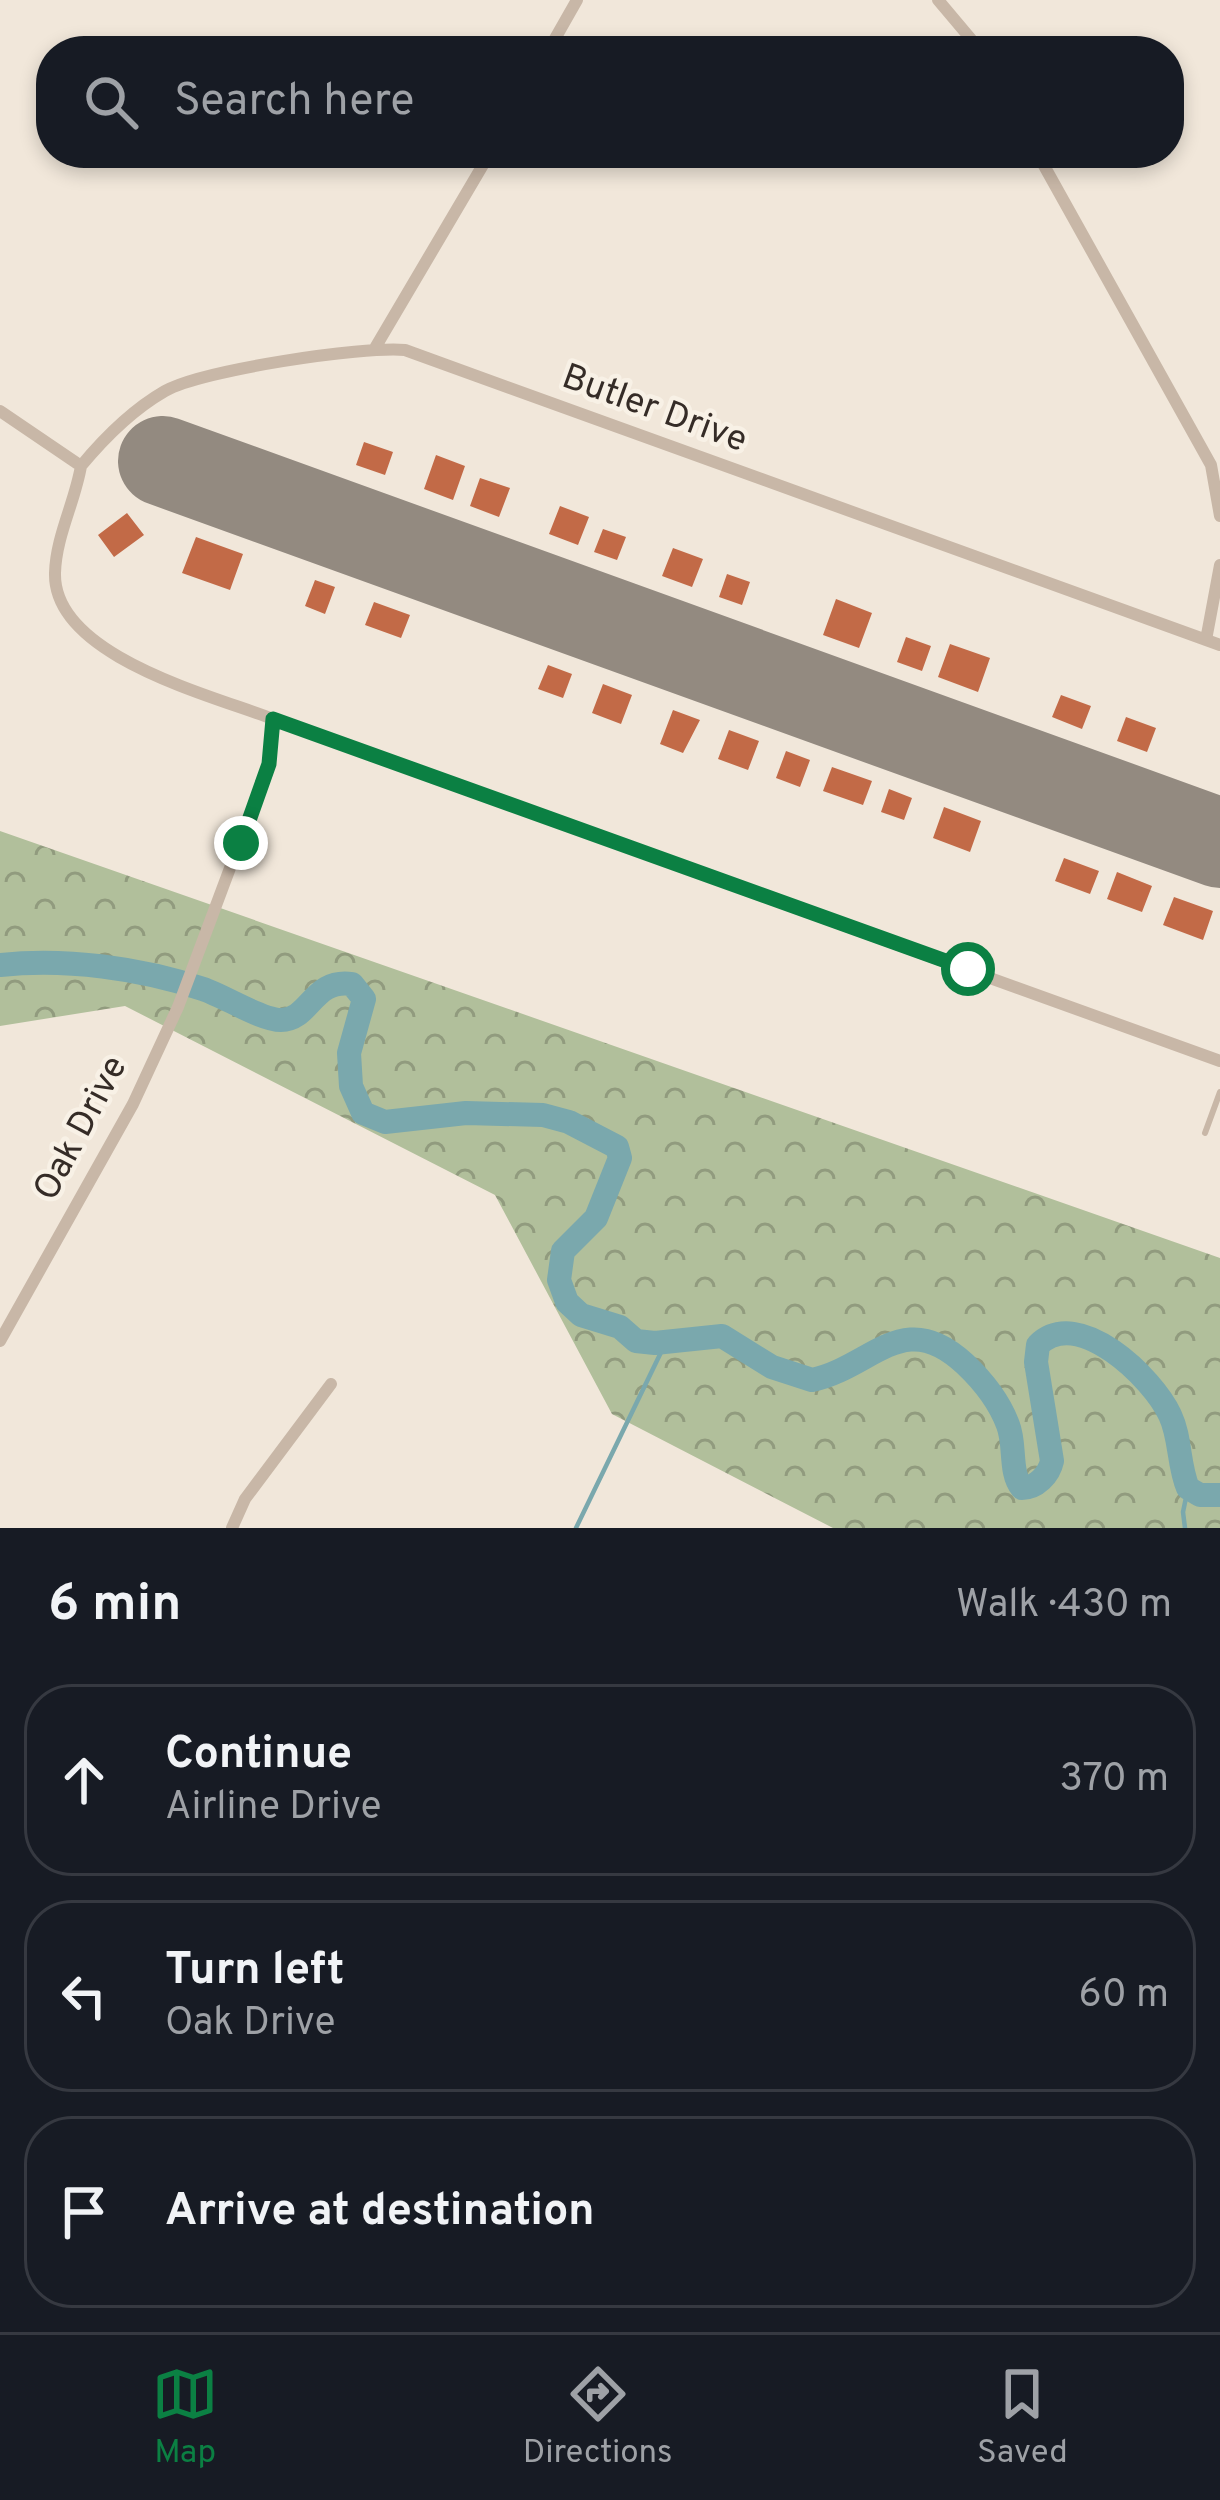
<!DOCTYPE html>
<meta charset="utf-8">
<style>
body{margin:0;font-family:Overpass,sans-serif;background:#242831;color:#f1f3f6}
.stop{position:absolute;width:36px;height:36px;margin:-27px;border:9px solid #0b8043;border-radius:50%;background:#fff}
.stop.end{background:#0b8043;border-color:#fff;box-shadow:0 3px 12px #0008}
.list{margin:0;padding:0;list-style:none}
h2{display:flex;justify-content:space-between;align-items:center;height:156px;margin:0;padding:0 48px;font-size:51px}
h2 small{font-size:39px;font-weight:400;color:#9ea1a6}
.list li{display:grid;grid-template-columns:78px 1fr auto;gap:36px;align-items:center;box-sizing:border-box;height:192px;margin:0 24px 24px;padding:0 24px;border:3px solid #363941;border-radius:48px}
.list b{display:block;font-size:45px;white-space:nowrap}
.list p{margin:0;font-size:39px;white-space:nowrap;color:#9ea1a6}
.list em{font-size:39px;font-style:normal;color:#9ea1a6}
.icon{flex:none;width:66px;height:66px;fill:none;stroke:currentColor;stroke-width:2;stroke-linecap:round;stroke-linejoin:round}
.map{position:relative;flex:none;width:1220px;height:1528px;overflow:hidden}
.search{position:absolute;background:#171b24;box-shadow:0 6px 18px #0003;left:36px;right:36px;top:36px;height:132px;display:flex;align-items:center;gap:30px;box-sizing:border-box;padding:0 42px;border-radius:48px;color:#9ea1a6;font-size:45px}
.sheet{height:804px;background:#171b24}
nav{display:flex;justify-content:space-around;align-items:center;box-sizing:border-box;height:168px;border-top:3px solid #363941;background:#171b24;font-size:33px;color:#9ea1a6}
nav a{display:grid;justify-items:center;gap:6px}
nav .on{color:#0b8043}
.map>svg:first-child{display:block}
.forest{fill:url(#forest-crowns)}
.lines{fill:none;stroke-linecap:round;stroke-linejoin:round}
.stream{stroke:#7aa8ad;stroke-width:4.5}
.river{stroke:#7aa8ad;stroke-width:24}
.runway{stroke:#938a80;stroke-width:90}
.building{fill:#c26a47}
.lane{stroke:#c8b7a7;stroke-width:6}
.street{stroke:#c8b7a7;stroke-width:12}
.route{stroke:#0b8043;stroke-width:15}
.labels{text-anchor:middle;dominant-baseline:central;stroke-width:9;stroke-linejoin:round;paint-order:stroke}
.street-label{font-size:36px;fill:#352c27;stroke:#f8f1e6}
</style>
<div class="map">
<svg width="1220" height="1528" viewBox="0 0 1220 1528">
<defs>
<pattern id="forest-crowns" width="20" height="18" patternUnits="userSpaceOnUse" patternTransform="scale(3)"><rect width="20" height="18" fill="#b1bf9b"/><path d="M2 6a3 3 0 1 1 6 0M12 15a3 3 0 1 1 6 0" fill="none" stroke="#919b7e"/></pattern>
</defs>
<rect width="100%" height="100%" fill="#f1e7da"/>
<path class="forest" d="M0,831l1220,427v270h-387l-221,-114 -117,-219 -370,-189 -125,20z"/>
<g class="lines">
<path class="stream" d="M576,1528l90,-186
M1185,1528l-2,-16 5,-24"/>
<path class="river" d="M0,965c66,-7 140,3 203,24 21,7 58,31 78,31 29,0 32,-42 71,-36l12,15 -15,54 2,33 12,27 22,9 81,-9 77,2 26,7 48,25 3,11 -24,60 -33,33 -4,29 8,22 14,13 39,12 16,14 19,2 67,-7 50,31 40,13c61,-13 91,-74 153,-16 18,17 34,37 43,61 8,20 1,47 14,63 14,0 27,-13 30,-27l-16,-99 2,-17c40,-40 115,33 132,70 11,23 8,50 18,73l12,7h20"/>
<path class="runway" d="M163,461l1057,382"/>
</g>
<path class="building" d="M364,442l29,10 -8,23 -29,-10z
M436,455l29,11 -12,34 -29,-11z
M480,478l30,10 -11,29 -29,-11z
M560,506l29,11 -11,28 -29,-11z
M127,513l17,22 -30,22 -16,-22z
M603,529l23,8 -9,23 -23,-8z
M196,537l47,17 -13,36 -48,-17z
M673,548l30,11 -11,28 -30,-11z
M727,574l23,8 -8,23 -23,-8z
M315,580l20,7 -10,27 -20,-8z
M836,599l36,14 -13,35 -36,-13z
M374,602l36,13 -9,23 -36,-13z
M906,637l25,9 -9,25 -25,-9z
M950,644l40,14 -12,34 -40,-15z
M548,665l24,9 -9,24 -25,-9z
M603,684l29,11 -11,29 -29,-11z
M1061,695l30,11 -9,23 -30,-12z
M673,710l27,10 -17,33 -23,-9z
M1126,717l30,11 -9,24 -30,-11z
M729,730l30,11 -11,29 -30,-11z
M786,751l24,9 -10,27 -24,-9z
M832,767l40,14 -9,24 -40,-14z
M889,789l23,9 -8,22 -23,-8z
M944,807l37,14 -11,31 -37,-14z
M1064,858l35,13 -9,23 -35,-13z
M1117,872l35,14 -10,26 -35,-13z
M1174,897l39,14 -10,29 -40,-15z"/>
<g class="lines">
<path class="lane" d="M1205,1133l15,-41"/>
<path class="street" d="M938,0l43,51
M548,51l29,-51
M1037,153l174,312 9,51
M375,348l115,-195
M0,411l81,55
M81,466c-6,36 -25,70 -26,107 -2,83 156,122 218,146l947,342
M81,466c24,-29 51,-56 84,-75 37,-21 197,-45 240,-41l815,295
M1206,640l14,-75
M0,1341l133,-237 45,-97 91,-243 4,-45
M232,1528l13,-29 86,-115"/>
</g>
<g class="lines">
<path class="route" d="M241,843l28,-79 4,-45 695,250"/>
</g>
<g class="labels">
<g class="street-label">
<text transform="translate(654 410) rotate(20)">Butler Drive</text>
<text transform="translate(82 1129) rotate(-62)">Oak Drive</text>
</g>
</g>
</svg>
<div class="stop" style="left:968px;top:969px"></div>
<div class="stop end" style="left:241px;top:843px"></div>
<div class="search"><svg class="icon" aria-label="search" viewBox="0 0 24 24"><circle cx="10" cy="10" r="6"/><path d="M15 15l6 6"/></svg>Search here</div>
</div>
<section class="sheet">
<h2>6 min<small>Walk · 430 m</small></h2>
<ul class="list">
<li><svg class="icon" aria-label="ahead" viewBox="0 0 24 24"><path d="M12 20V5M6 11l6-6 6 6"/></svg><div><b>Continue</b><p>Airline Drive</p></div><em>370 m</em></li>
<li><svg class="icon" aria-label="left" viewBox="0 0 24 24"><path d="M17 20v-9H6M10 6l-5 5 5 5"/></svg><div><b>Turn left</b><p>Oak Drive</p></div><em>60 m</em></li>
<li><svg class="icon" aria-label="arrive" viewBox="0 0 24 24"><path d="M6 21V4h12l-3 4 3 4H6"/></svg><div><b>Arrive at destination</b></div></li>
</ul>
</section>
<nav>
<a class="on"><svg class="icon" aria-label="map" viewBox="0 0 24 24"><path d="M3 6l6-2 6 2 6-2v14l-6 2-6-2-6 2zM9 4v14M15 6v14"/></svg>Map</a>
<a><svg class="icon" aria-label="directions" viewBox="0 0 24 24"><path d="M12 3l9 9-9 9-9-9zM9 14v-3h6M13 9l2 2-2 2"/></svg>Directions</a>
<a><svg class="icon" aria-label="saved" viewBox="0 0 24 24"><path d="M7 4h10v16l-5-4-5 4z"/></svg>Saved</a>
</nav>
